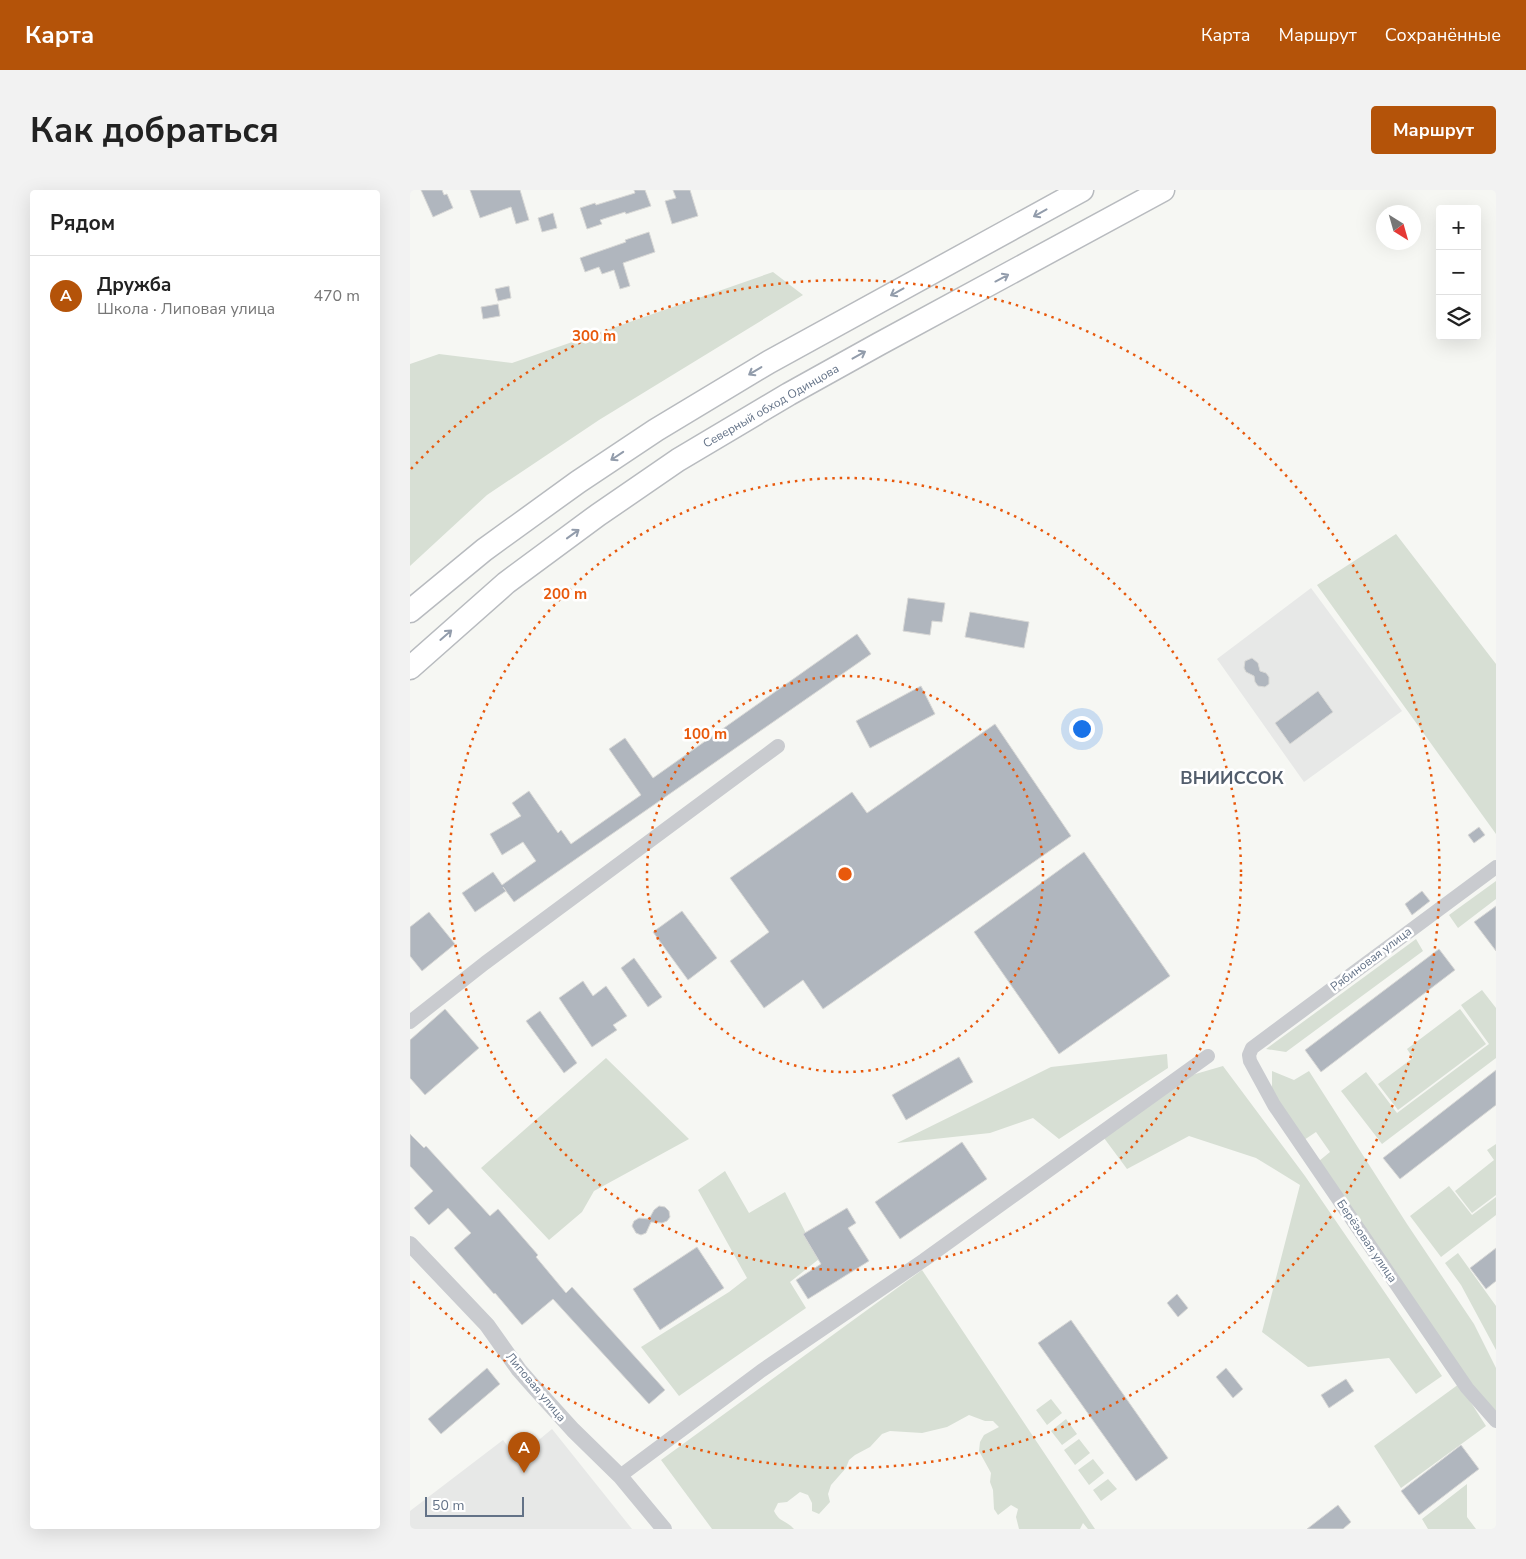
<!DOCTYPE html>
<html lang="ru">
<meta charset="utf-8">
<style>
body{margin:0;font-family:"Nunito Sans",sans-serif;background:#f2f2f2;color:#222}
.controls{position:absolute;right:15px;top:15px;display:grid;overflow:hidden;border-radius:5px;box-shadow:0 5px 20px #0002}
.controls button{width:45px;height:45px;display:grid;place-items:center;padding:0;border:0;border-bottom:1px solid #e0e0e0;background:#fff;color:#222;font:25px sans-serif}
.compass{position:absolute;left:966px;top:15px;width:45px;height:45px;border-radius:50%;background:#fff;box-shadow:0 5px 20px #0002;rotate:143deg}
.scale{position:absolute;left:15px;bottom:12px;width:99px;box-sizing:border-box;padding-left:5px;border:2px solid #637287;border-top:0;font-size:14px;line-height:18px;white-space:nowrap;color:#637287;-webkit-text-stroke:4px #fff;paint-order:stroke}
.you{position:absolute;left:671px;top:538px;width:18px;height:18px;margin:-12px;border:4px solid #fff;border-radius:50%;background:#1a73e8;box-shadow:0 0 0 8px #1a73e833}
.badge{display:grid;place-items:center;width:32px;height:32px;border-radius:50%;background:#b45309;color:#fff;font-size:16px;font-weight:700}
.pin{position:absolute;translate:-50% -41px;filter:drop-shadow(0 1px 2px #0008)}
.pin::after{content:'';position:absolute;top:26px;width:18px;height:15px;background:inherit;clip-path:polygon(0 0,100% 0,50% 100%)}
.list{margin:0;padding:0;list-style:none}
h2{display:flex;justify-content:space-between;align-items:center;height:65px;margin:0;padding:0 20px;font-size:21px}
h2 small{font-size:16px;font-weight:400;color:#767676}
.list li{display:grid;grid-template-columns:32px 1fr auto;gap:15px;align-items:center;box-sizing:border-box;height:80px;padding:0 20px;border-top:1px solid #e0e0e0}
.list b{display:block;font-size:19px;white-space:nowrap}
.list p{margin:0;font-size:16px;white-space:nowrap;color:#767676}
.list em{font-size:16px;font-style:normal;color:#767676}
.icon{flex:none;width:28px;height:28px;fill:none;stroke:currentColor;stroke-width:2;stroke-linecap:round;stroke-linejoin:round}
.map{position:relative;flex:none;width:1086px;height:1339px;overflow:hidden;border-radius:5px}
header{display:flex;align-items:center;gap:30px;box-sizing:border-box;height:70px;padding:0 25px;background:#b45309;color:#fff}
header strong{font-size:24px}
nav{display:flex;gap:28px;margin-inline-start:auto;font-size:18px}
.intro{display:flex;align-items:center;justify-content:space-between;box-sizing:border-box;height:120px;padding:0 30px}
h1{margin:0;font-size:35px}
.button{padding:12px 22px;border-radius:5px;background:#b45309;color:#fff;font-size:18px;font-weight:700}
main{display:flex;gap:30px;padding:0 30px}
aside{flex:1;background:#fff;border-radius:5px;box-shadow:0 5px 20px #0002}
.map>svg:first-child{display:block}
.built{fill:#e7e8e7}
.green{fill:#d7dfd4}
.building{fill:#b0b6be;stroke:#d8d8d6}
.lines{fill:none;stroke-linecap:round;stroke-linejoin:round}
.trunk-casing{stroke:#b8bbbf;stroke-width:25}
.minor{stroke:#c9cbcf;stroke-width:14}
.tertiary{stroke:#c9cbcf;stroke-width:16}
.trunk{stroke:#fff;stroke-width:22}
.oneway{stroke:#929cab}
.ring{fill:none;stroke:#e8590c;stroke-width:2.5;stroke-dasharray:2.5 5}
.labels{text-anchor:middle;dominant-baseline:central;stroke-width:5;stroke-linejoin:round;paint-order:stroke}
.street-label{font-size:12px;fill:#637287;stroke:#fff}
.district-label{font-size:18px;font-weight:bold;fill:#525d6c;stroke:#fff}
.centre{fill:#e8590c;stroke:#fff;stroke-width:2.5}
.ring-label{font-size:15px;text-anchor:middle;font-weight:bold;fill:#e8590c;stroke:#fff;stroke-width:5;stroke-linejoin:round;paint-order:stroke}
</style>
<header>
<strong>Карта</strong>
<nav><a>Карта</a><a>Маршрут</a><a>Сохранённые</a></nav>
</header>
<div class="intro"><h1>Как добраться</h1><a class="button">Маршрут</a></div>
<main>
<aside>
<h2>Рядом<small></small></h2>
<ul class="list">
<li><span class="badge">A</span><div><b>Дружба</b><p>Школа · Липовая улица</p></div><em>470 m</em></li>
</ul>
</aside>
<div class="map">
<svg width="1086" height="1339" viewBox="0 0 1086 1339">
<rect width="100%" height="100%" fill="#f6f7f3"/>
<path class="built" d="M901,398l91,123 -98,71 -87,-123z
M142,1239l80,100h-222v-18l93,-71 14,18z"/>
<path class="green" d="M363,82l30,23 -204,125 -112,75 -77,71v-202l29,-10 73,9z
M986,344l100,130v170l-179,-249z
M1086,691v18l-38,29 -9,-13z
M1006,749l7,12 -137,101 -20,-3z
M1072,800l14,18v50l-114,86 -41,-53 25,-19 31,41 92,-69 -28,-39z
M1050,819l26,35 -88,66 -20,-26 35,-26 -6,-9z
M757,864l1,14 -109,71 -26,-21 -43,15 -93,10 154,-76z
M196,868l83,81 -95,52 -12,21 -33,28 -68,-72z
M813,876l82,110 137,200 -26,18 -27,-36 -81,9 -46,-35 38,-147 -44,-27 -67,-22 -62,33 -23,-31 88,-63z
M862,881l22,9 15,-9 98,153 67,100 22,44v46l-25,-29 -152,-224 11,-9 -14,-20 -12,8 -32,-50z
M1086,954v51l-24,18 -17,-22 39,-31 -7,-10z
M315,981l24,42 36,-21 34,67 -29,23 16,26 -127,88 -38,-49 88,-55 18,-14 -49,-88z
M1039,996l23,29 24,-18v18l-55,42 -31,-41z
M1048,1063l38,53v44l-35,-65 -16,-22z
M512,1080l173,259h-7l-5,-6 -3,6h-61l-3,-12 2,-8 -7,-4 -13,10 -4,-6 -1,-19 -3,-8 1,-9 -12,-22 1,-9 4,-7 15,-8 -6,-6h-8l-16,-6 -22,12 -25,6 -32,-2 -8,3 -12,13 -15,8 -6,5 -3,8 -15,17 -3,9 2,8 -11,12 -7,-3v-8l-4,-8 -8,-3 -13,10 -9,1 -4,8c6,12 12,9 20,18h-82l-51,-69z
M1049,1194l27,42 -85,62 -27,-42z
M641,1209l11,14 -15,12 -11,-15z
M656,1229l11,15 -15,11 -11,-14z
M669,1249l11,14 -15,12 -11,-15z
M683,1269l11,14 -15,12 -11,-15z
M698,1289l9,10 -16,12 -8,-11z
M1057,1294v33l9,12h-48l-6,-10z"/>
<path class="building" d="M11,0h21l2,5 3,-1 6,14 -20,9z
M60,0h50l9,30 -13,4 -5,-17 -31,11z
M224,0h11l6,16 -25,8 -1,-2 -25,8 2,4 -15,5 -7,-21 15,-5 1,2 39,-12z
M263,0h17l8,26 -26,8 -7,-23 11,-3z
M143,23l4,15 -15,4 -4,-14z
M239,42l6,20 -32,11 7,23 -10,3 -6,-19 -12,4 -3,-7 -14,5 -5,-14 46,-16 -1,-2z
M99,96l2,12 -13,3 -3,-12z
M88,114l2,12 -17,3 -2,-12z
M498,408l37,5 -3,19 -10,-1 -2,14 -27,-4z
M560,422l59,10 -5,26 -59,-11z
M447,444l14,20 -357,248 -11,-15 3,4 -31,21 -13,-19 31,-21 9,13 34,-24 -13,-19 -21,13 -12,-21 31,-18 -9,-13 17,-12 29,42 3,-3 10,14 70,-49 -32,-46 16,-11 28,40z
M842,468l6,5 2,8 6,2 3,4v7l-4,3 -7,-1 -3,-4 -1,-6 -8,-4 -2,-4 1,-7z
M511,496l14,28 -65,34 -14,-27z
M908,501l15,21 -43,32 -15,-21z
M585,534l76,112 -248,173 -20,-29 -39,28 -34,-47 39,-29 -39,-54 122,-86 15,21z
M1069,637l6,8 -11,8 -6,-8z
M674,662l86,124 -111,78 -85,-122z
M1012,701l8,10 -18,14 -7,-11z
M1086,716v45l-22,-29z
M272,721l35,47 -29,22 -35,-48z
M19,722l26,32 -33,27 -12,-15v-29z
M1029,759l16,21 -134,102 -16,-22z
M224,768l28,39 -14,10 -27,-39z
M173,791l10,15 13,-10 21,30 -14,9 4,5 -25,17 -33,-49z
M35,819l34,39 -54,47 -15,-17v-38z
M130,821l37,52 -13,10 -38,-52z
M549,867l14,25 -67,38 -14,-25z
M1086,880v35l-96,74 -17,-21z
M0,944l14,14 2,-2 64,70 8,-7 40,46 -2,2 30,36 6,-6 93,103 -16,14 -96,-105 -31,26 -27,-32 -1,1 -40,-46 17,-15 -23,-25 -19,17 -15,-17 19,-17 -23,-25z
M552,952l25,37 -87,60 -25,-37z
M249,1016l6,1 4,4 1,6 -3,4 -5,2 -11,-1 -5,11 -5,2 -5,-2 -4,-7 2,-5 5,-3 10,1 5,-9z
M437,1018l9,15 -8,5 21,33 -61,38 -12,-19 25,-16 -18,-30z
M287,1057l27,41 -64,42 -27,-41z
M1086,1058v33l-10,8 -16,-21z
M767,1104l11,14 -10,9 -11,-14z
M661,1130l97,138 -32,23 -98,-138z
M77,1178l13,16 -59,50 -13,-15z
M816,1178l17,21 -10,9 -17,-21z
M936,1189l8,12 -25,17 -8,-13z
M1051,1255l18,24 -60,46 -18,-24z
M928,1315l13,17 -8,7h-36z"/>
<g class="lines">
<g class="trunk-casing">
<path id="trunk" d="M0,421l74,-61 94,-68 78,-52 113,-68 313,-172
M0,478l96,-85 92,-68 80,-55 111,-66 90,-50 284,-154"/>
</g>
<path class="minor" d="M1086,677l-244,181 -3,7 1,6 24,44 193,283 29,33
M0,832l75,-59 293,-217
M210,1286l141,-105 163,-111 284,-204"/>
<path class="tertiary" d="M0,1054l77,81 32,45 15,17 39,43 47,46 44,53"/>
<use href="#trunk" class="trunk"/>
</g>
<defs><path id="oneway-shaft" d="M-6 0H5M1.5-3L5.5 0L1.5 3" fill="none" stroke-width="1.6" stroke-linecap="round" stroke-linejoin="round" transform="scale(1.25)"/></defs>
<g class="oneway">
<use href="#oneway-shaft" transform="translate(630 23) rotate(151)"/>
<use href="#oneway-shaft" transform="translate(592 88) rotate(-28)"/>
<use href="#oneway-shaft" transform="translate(487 102) rotate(151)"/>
<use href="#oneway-shaft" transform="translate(449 165) rotate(-29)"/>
<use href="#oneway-shaft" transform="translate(345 181) rotate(149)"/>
<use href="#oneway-shaft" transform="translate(207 266) rotate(146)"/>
<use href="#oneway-shaft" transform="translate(163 344) rotate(-36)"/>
<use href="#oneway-shaft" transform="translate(36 445) rotate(-41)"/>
</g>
<g class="ring">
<circle cx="435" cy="684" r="198"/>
<circle cx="435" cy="684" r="396"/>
<path d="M1 279A594 594 0 1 1 1 1089"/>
</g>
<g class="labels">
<g class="street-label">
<text transform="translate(361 216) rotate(-30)">Северный обход Одинцова</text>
<text transform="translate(961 769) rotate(-37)">Рябиновая улица</text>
<text transform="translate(957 1051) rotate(56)">Берёзовая улица</text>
<text transform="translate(126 1197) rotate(50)">Липовая улица</text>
</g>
<g class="district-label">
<text x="822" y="588">ВНИИССОК</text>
</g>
</g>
<circle cx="435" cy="684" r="8" class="centre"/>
<g class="ring-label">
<text x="184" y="151">300 m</text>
<text x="155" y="409">200 m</text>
<text x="295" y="549">100 m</text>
</g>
</svg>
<div class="controls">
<button>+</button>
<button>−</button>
<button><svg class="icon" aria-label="layers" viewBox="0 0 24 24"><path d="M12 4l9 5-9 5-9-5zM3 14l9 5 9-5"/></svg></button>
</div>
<svg class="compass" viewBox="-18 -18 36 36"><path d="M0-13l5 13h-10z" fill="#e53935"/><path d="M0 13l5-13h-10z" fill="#767676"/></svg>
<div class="scale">50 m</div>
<div class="you"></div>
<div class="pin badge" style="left:114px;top:1283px">A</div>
</div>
</main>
